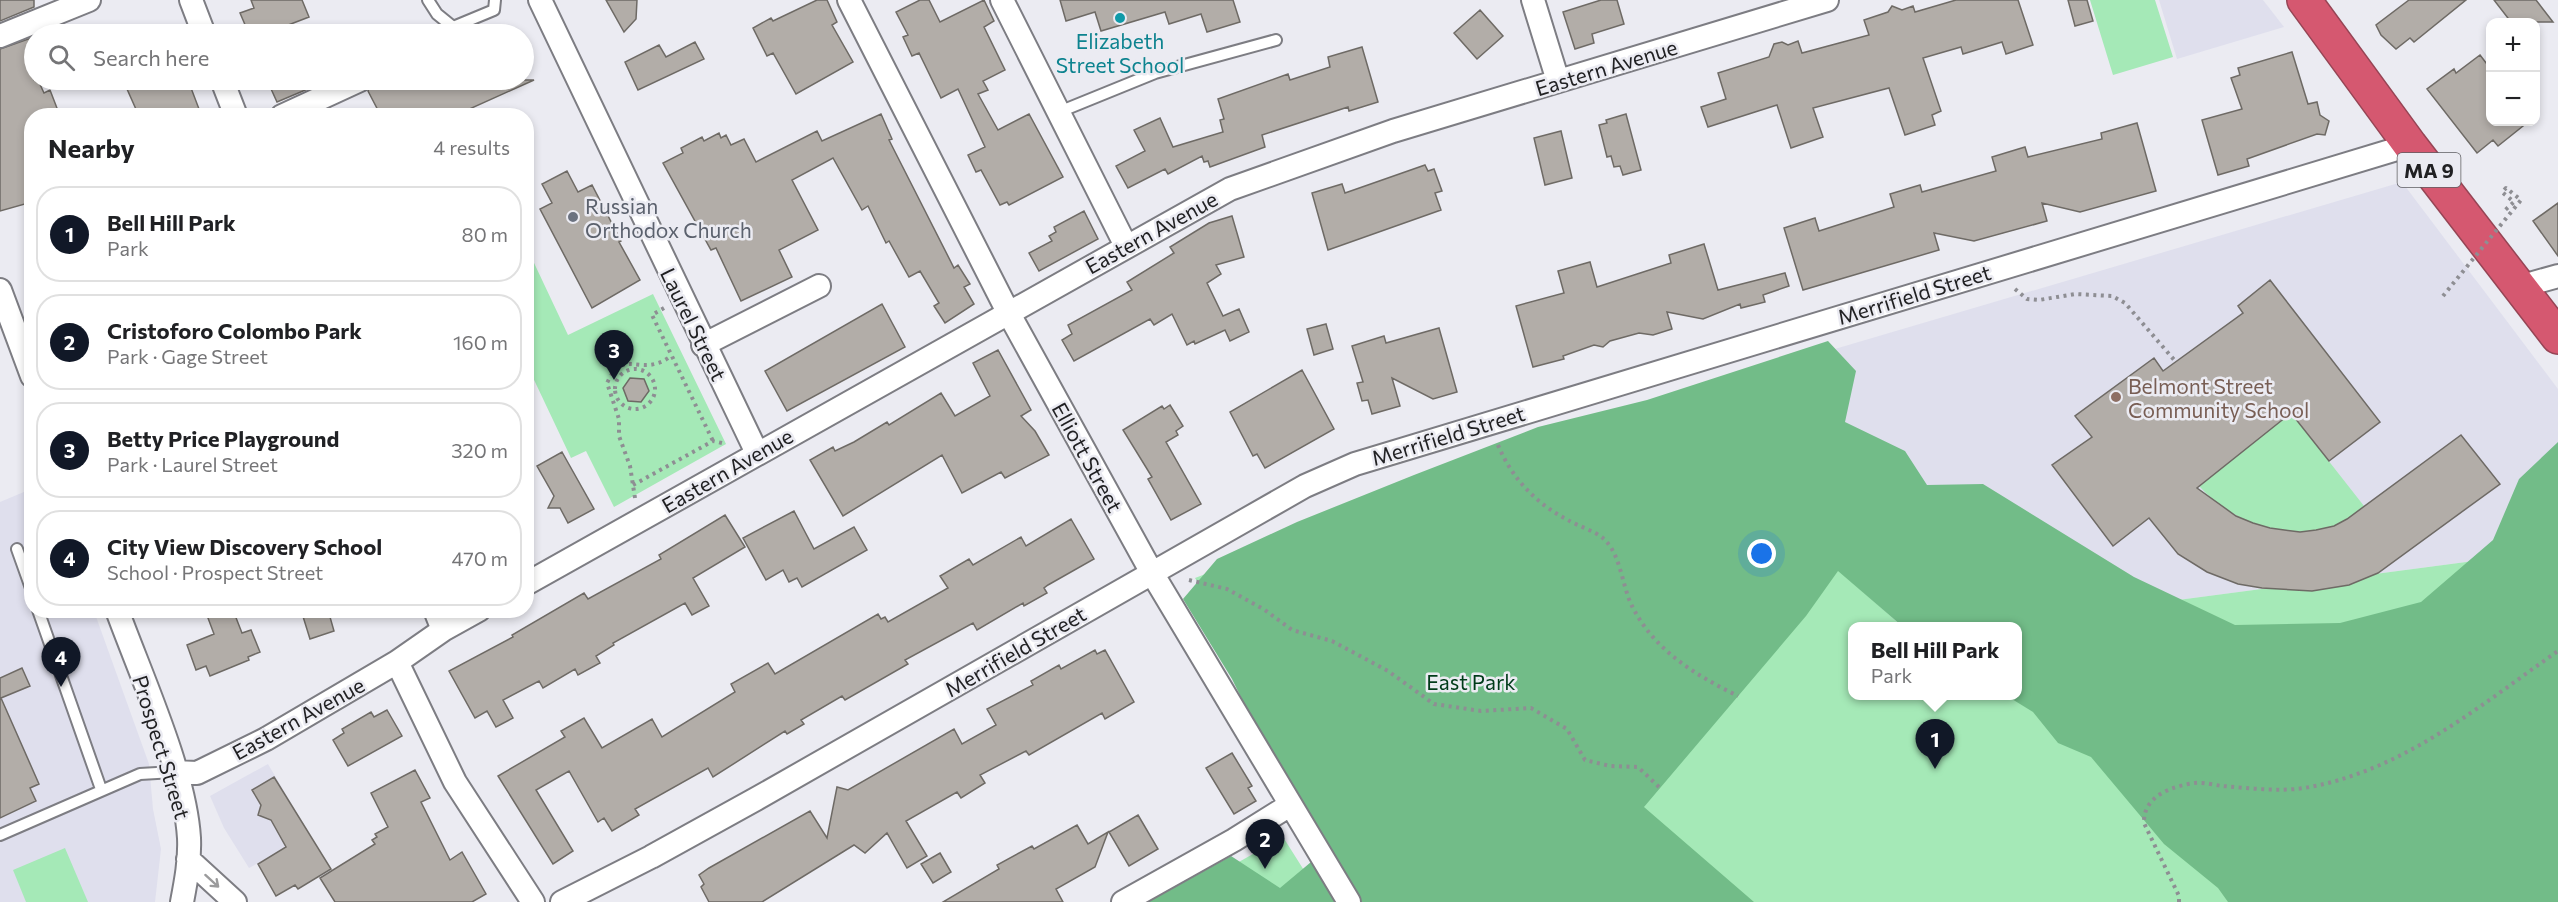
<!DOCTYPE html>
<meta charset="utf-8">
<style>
body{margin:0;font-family:Commissioner,sans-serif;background:#f6f6f6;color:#202124}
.controls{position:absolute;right:18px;top:18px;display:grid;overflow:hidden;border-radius:12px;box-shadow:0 3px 9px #0003}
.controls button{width:54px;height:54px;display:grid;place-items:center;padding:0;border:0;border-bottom:2px solid #e0e0e0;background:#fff;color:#202124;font:30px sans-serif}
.you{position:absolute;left:1762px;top:554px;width:21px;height:21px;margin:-15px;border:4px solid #fff;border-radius:50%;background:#1a73e8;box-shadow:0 0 0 9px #1a73e833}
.badge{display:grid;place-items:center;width:39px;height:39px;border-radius:50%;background:#111827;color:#fff;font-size:20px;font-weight:700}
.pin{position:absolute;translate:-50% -50px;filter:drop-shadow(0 2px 3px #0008)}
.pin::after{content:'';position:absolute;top:32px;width:21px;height:18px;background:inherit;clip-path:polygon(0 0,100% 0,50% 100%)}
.popup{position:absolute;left:1848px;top:622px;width:174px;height:78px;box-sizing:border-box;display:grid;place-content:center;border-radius:12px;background:#fff;filter:drop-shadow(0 2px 4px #0005);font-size:20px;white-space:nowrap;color:#757577}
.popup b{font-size:22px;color:#202124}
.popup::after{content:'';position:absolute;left:50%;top:100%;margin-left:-12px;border:12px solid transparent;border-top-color:#fff}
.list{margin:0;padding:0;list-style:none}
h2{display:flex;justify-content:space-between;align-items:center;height:78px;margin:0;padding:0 24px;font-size:26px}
h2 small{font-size:20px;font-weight:400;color:#757577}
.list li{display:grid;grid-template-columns:39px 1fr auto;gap:18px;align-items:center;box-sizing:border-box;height:96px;margin:0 12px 12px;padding:0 12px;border:2px solid #e0e0e0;border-radius:24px}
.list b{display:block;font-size:22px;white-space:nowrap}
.list p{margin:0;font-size:20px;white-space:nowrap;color:#757577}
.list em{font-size:20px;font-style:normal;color:#757577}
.icon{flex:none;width:33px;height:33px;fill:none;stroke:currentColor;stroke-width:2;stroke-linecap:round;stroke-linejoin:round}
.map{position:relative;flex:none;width:2558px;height:902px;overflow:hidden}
.search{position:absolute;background:#fff;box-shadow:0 3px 9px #0003;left:24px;top:24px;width:510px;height:66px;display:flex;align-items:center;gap:15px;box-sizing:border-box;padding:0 21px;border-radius:33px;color:#757577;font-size:22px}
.panel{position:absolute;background:#fff;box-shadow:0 3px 9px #0003;left:24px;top:108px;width:510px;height:510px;border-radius:24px}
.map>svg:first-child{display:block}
.built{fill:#dfdfed}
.green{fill:#a5e9b7}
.forest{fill:#72bc88}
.building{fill:#b2ada8;stroke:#6e6a65;stroke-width:1.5}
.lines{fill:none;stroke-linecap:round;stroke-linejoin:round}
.lane-casing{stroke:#7d7d83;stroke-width:14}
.street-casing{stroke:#7d7d83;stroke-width:26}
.highway-casing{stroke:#964555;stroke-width:36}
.path{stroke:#8e8e93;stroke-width:4;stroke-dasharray:3 4.5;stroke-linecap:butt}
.lane{stroke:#fff;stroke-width:10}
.street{stroke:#fff;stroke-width:22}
.highway{stroke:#d55870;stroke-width:33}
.path-bridge{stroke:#8e8e93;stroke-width:4;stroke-dasharray:3 4.5;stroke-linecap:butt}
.oneway{stroke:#9b9b9c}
.culture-dot{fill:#0f9aa8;stroke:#ebebf2;stroke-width:2}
.worship-dot{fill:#6b7280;stroke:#ebebf2;stroke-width:2}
.education-dot{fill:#8d6e63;stroke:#ebebf2;stroke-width:2}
.labels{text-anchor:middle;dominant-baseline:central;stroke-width:5;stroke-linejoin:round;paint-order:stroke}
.shield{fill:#ebebf2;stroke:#5e5e61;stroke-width:1.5}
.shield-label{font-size:20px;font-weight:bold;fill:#212123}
.culture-label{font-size:21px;fill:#0d838f;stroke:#ebebf2}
.street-label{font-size:21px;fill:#212123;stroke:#ebebf2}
.worship-label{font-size:21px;fill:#5b616d;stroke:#ebebf2;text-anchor:start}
.education-label{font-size:21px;fill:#785e54;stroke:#ebebf2;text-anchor:start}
.park-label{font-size:21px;fill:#003b19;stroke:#ebebf2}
</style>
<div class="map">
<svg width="2558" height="902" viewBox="0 0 2558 902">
<rect width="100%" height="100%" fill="#ebebf2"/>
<path class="built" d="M2159,0h104l21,27 -107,32z
M2402,182l156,207v161l-577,76h-79l-254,-222z
M31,489l1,121 62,1 55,153 4,45 8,40 -6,53h-155v-400z
M268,764l42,71 -61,33 -25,-40 -14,-32z"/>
<path class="green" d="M2090,0h65l18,57 -60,18z
M527,248l41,87 85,-41 73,150 -112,63 -28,-56 -15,7 -44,-93z
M1648,404l254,222h-50v70h166v-70h-37l577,-76v352h-1164l-199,-324z
M2291,413l73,93c-9,7 -19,16 -30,20 -48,17 -103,-4 -135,-40z
M1283,837l41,65h-156z
M65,848l23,54h-62l-13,-32z"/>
<path class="forest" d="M1828,341l28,30 -11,51 60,29 22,34 56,-1 151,93 101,48 105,-2 81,-21 72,-62 26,-61 39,-37v460h-330l-10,-14 -54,-44 -73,-87 -33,-14 -25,-31 -26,-16h11v-70h-116l-64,-55 -32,45 -162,191 110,95h-606l83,-46 49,32 37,-31 -34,-39 -13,-62 -38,-77 -49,-80 34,-40 80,-37 117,-47 124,-48 109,-27z"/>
<path class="building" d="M0,0h34v7l-34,14z
M251,0h51l7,17 -44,17h-16l-9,-21 14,-5z
M606,0h31l-1,19 -12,13z
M817,0h10l10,22 -5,3 21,37 -57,32 -23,-41 -6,3 -14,-28 18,-10 2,3z
M920,0h9l11,22 44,-22 10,21 -10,6 21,43 -22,11 5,9 -10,4 20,36 31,-16 34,63 -54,28 -2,-3 -7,3 -19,-35 -5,2 -8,-17 17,-8 -27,-58 -17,9 -22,-45 -7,3 -9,-19 5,-2 -12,-23z
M1060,0h173l7,22 -33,10 -6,-18 -32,10 -4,-12 -64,19 -6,-19 -29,9z
M1601,0h16l7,24 -32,10 2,9 -19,6 -12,-37z
M1956,0h62l15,45 -27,9 -4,-12 -39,12 -2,-7 -38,11 18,53 -9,4 3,10 -30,10 -16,-47 -76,20 10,29 -32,11 -14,-43 -69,22 -7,-20 25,-8 -8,-26 51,-16 5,-13 8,-2 6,3 10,-4 4,12 67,-18 -5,-15 24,-8 4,-6 10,4 11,-4 2,6z
M2068,0h19l6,21 -18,5z
M2409,0h57l-52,42 -4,-4 -14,11 -15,-14 -5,-10z
M2494,0h42l17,22h-42z
M1480,10l23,26 -26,23 -23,-26z
M34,37v43h4l6,13 6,-3 10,26h-28v86l-32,9v-162z
M695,42l9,17 -66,31 -13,-28 34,-17 7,12z
M1362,47l16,55 -29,9 -1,-4 -86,28 3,12 -55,20 -2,-6 -4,1 -2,-6 -34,18 -3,-5 -37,19 -12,-22 29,-15 -11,-21 26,-12 13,29 50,-15 -3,-12 4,-1 -6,-20 70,-25 2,6 40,-13 -2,-10z
M2292,52l16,52 9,-2 3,13 9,6 -4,14 -8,-1 -70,25 2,7 -31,9 -16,-55 40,-11 -11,-31 9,-3 -2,-7z
M2480,55l10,13v54h38l-30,24 -5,-6 -16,13 -50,-64 27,-20 2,4z
M123,80h65l11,29 -17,7h-43z
M267,80h62l-52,22z
M373,80h161l-80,36h-73l-13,-25z
M881,114l11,25 -3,1 65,128 4,-3 12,19 -6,3 10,17 -29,19 -11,-17 5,-3 -19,-32 -11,6 -20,-36 -3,2 -18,-37 -6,4 -29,-52 -41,22 26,50 -39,20 13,27 -51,24 -25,-53 -5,2 -48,-87 20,-10 -2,-5 21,-11 2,4 15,-8 2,5 5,-3 5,10 13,-6 12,23 61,-31 5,10z
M1626,114l15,56 -18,5 -3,-9 -6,1 -3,-11 -4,1 -8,-32 8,-2 -1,-3z
M2137,123l19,68 -76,21 -38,-9 5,18 -73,20 -40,-8 5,17 -136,40 -19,-62 31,-10 4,13 75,-24 -4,-13 30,-9 2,7 74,-21 -4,-14 33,-10 3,10 74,-18 -1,-6z
M1561,131l11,47 -27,7 -11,-47z
M1425,165l3,6 6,-2 8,22 -7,2 6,17 -113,40 -16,-57 30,-9 3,9z
M567,171l11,21 14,-7 29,56 -2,1 21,38 -48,28 -52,-99 12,-6 -10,-19z
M2558,203v53l-25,-35z
M1084,211l14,28 -59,32 -10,-18 23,-12 -3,-5 7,-4 -2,-5z
M1232,216l12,41 -28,8 5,9 -14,9 16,33 16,-7 10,23 -19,9 -5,-11 -30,14 -1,-3 -7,4 -15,-31 -18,11 -4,-6 -76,42 -12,-21 10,-6 -4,-9 64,-35 -5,-8 47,-29 -4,-6 39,-24z
M1704,244l14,46 67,-17 4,13 -26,9 2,7 -24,6 -1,-4 -37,15 -36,-7 5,17 -19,6 -14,-2 -29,8 -7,6 -9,-2 -31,11 1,3 -31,8 -17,-61 48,-13 -6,-22 32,-9 7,25 74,-24 -2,-8z
M2270,280l110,142 -51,39 -38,-48 -94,75 39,28 17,7 17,5 30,4 16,-2 18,-4 13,-7 114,-84 39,49 -122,89 -29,12 -37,6 -50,-3 -24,-4 -31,-12 -29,-18 -29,-36 -36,28 -61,-81 40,-28 -17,-21 79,-58 9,13 80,-58 -5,-7z
M882,304l23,43 -118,64 -22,-40z
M1326,324l7,25 -19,6 -7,-26z
M1439,328l18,64 -24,7 -41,-21 8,28 -28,8 -4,-14 -6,1 -5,-18 6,-1 -11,-36 32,-10 2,7z
M998,350l33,60 -10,6 14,15 14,24 -44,23 -4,-6 -39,21 -20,-38 -99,61 -33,-56 23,-13 2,4 19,-9 33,-20 2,3 52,-32 14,23 35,-20 -17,-33z
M1302,370l32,59 -69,39 -8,-14 -4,2 -23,-44z
M630,378l14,1 5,12 -8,11 -13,-1 -5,-13z
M1170,405l13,21 -7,5 2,4 -12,7 35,62 -30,16 -23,-41 4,-2 -29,-47 39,-24 2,3z
M562,452l32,57 -26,14 -8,-15h-12l6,-12 -17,-30z
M794,511l20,38 40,-22 13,23 -65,37 -5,-9 -8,4 -6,-12 -17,10 -23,-42z
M725,515l20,32 -52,31 16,28 -17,9 -7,-12 -72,40 1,2 -18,11 4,7 -22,12 -3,-6 -32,19 -4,-7 -36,19 10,18 -17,9 -9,-16 -12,7 -26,-47 64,-34 -1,-2 72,-42 4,6 73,-40 -2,-4z
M1071,519l23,40 -46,26 -4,3 3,5 -23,13 -1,-3 -46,27 -4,-7 -68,37 3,4 -63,36 -3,-4 -41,24 3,4 -17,10 -2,-3 -72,46 -5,-9 -73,41 4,6 -27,16 -8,-13 -6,4 -29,-51 -33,19 37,61 -20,13 -55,-88 67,-39 -4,-6 23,-13 18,30 50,-29 10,18 73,-45 -4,-8 37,-21 7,11 103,-60 3,5 4,-2 3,5 60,-34 -8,-12 29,-17 4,6 48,-28 5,9z
M205,610h28l9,23 9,-3 9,22 -12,5 1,3 -39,16 -4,-10 -10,4 -9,-25 27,-11z
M301,610h27l6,21 -24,8z
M1095,650l2,4 8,-4 29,52 -29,17 -3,-6 -73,42 -3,-4 -46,24 5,8 -24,15 -4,-6 -51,29 21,35 -20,12 -20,-35 -22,20 -11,-8 -92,57h-53l-8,-15 3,-3 -5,-9 10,-7 101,-57 17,27 10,-51 11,3 106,-61 8,15 34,-19 -9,-16 46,-24 -2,-4 28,-16 2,4z
M22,668l8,18 -29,12 38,86 -9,4 6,13 -36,17v-140z
M387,710l15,26 -54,30 -15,-26 11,-7 -2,-4 29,-17 3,5z
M1232,753l20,33 -4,2 8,13 -22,13 -28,-46z
M415,770l15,28 -9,4 29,58 12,-8 24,42 -14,8h-137l-15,-24 55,-34 -3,-4 5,-3 -2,-3 13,-7 -17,-34z
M274,777l57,92 -33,20 -3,-4 -19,11 -18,-32 28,-17 -15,-27 -13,-5 3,-10 -9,-15z
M1138,815l20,34 -29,17 -20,-34z
M1077,825l11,19 20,-12 -13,35 -39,22 7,13h-120l56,-33 -2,-4 35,-19 2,3z
M940,853l11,19 -18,11 -12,-19z"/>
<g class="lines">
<g class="lane-casing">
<path id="lane" d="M428,0l9,14 16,13 41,-17 1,-10
M1059,112l96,-39 121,-33
M17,549l15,42
M38,610l63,179
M0,835l140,-61 34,-2"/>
</g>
<g class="street-casing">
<path id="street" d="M191,0l13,34
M540,0l217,453
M849,0l159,312 144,261 197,329
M1002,0l124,246
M1533,0l25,81
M0,36l89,-36
M222,80l14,36
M282,116l78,-36
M2519,287l39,-11
M0,290l32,86
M703,345l116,-59
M526,584l704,-395 163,-58 434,-131
M117,610c24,66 68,161 72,228 1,22 -3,43 -7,64
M435,610l8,20
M397,662l58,120 78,120
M174,772l23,1 69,-34 131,-77 46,-32 36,-20
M188,859l47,43
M562,902l89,-45 105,-58 549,-313 50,-22 1055,-319
M1123,902l111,-62 56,-35"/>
</g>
<g class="highway-casing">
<path id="highway" d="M2304,0l106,145 148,192"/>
</g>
<path class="path" d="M2015,289l12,10 12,1 36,-6 37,2 13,7 51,59
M664,308l-12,7 61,126
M615 389a20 20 0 1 1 40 0a20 20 0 1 1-40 0Z
M1498,445c13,32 38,59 70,75 10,6 27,11 36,19 17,16 18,47 28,67 22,44 63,69 106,90
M633,485l80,-44 13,3
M635,498l-5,-32 -11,-30v-17l-12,-36c15,-32 29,-12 51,-20 4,-1 9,-4 13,-7
M1189,580l38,9 38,21 27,20 40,11 56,30 46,33 47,7 50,-3 36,21 18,31 25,6 28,1 22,21
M2179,902v-6l-35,-73c-1,-27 28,-37 51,-40 9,-1 19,2 27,3 27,2 56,6 82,2 98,-16 175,-82 254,-137"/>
<use href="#lane" class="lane"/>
<use href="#street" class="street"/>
<use href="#highway" class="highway"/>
<path class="path-bridge" d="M2443,296l78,-96 -15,-12 -4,4 12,10 -11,10"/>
</g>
<defs><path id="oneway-shaft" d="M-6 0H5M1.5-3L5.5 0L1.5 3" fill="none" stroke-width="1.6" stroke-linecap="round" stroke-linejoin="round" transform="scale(1.5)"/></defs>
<use class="oneway" href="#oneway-shaft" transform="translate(212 881) rotate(42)"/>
<circle class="culture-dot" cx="1120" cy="18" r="6"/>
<circle class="worship-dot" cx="573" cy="217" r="6"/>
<circle class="education-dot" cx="2116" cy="397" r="6"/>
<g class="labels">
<rect class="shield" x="2397.5" y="153" width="63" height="34" rx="4.5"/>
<g class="shield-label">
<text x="2429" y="170">MA 9</text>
</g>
<g class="culture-label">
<text x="1120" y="40">Elizabeth<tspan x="1120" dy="24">Street School</tspan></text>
</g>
<g class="street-label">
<text transform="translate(1606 67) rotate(-17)">Eastern Avenue</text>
<text transform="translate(1151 232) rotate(-29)">Eastern Avenue</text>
<text transform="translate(1914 294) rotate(-17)">Merrifield Street</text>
<text transform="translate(694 324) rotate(64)">Laurel Street</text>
<text transform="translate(1448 435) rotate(-17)">Merrifield Street</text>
<text transform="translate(1088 457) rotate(61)">Elliott Street</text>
<text transform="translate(727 470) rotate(-30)">Eastern Avenue</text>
<text transform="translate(1015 651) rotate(-30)">Merrifield Street</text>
<text transform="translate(298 718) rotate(-29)">Eastern Avenue</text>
<text transform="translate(162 747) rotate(73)">Prospect Street</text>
</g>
<g class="worship-label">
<text x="585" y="205">Russian<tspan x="585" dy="24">Orthodox Church</tspan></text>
</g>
<g class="education-label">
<text x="2128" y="385">Belmont Street<tspan x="2128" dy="24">Community School</tspan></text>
</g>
<g class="park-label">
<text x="1471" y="681">East Park</text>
</g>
</g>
</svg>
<div class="controls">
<button>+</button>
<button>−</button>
</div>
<div class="you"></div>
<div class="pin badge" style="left:1935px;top:769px">1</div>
<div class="popup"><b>Bell Hill Park</b>Park</div>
<div class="pin badge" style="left:1265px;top:869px">2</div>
<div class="pin badge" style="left:614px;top:380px">3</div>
<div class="pin badge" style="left:61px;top:687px">4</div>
<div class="search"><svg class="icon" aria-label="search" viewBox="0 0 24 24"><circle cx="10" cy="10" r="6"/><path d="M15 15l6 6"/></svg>Search here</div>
<section class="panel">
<h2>Nearby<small>4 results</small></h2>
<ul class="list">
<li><span class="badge">1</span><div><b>Bell Hill Park</b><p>Park</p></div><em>80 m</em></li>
<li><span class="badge">2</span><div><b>Cristoforo Colombo Park</b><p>Park · Gage Street</p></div><em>160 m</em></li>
<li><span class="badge">3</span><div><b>Betty Price Playground</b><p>Park · Laurel Street</p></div><em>320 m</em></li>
<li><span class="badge">4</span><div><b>City View Discovery School</b><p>School · Prospect Street</p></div><em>470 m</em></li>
</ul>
</section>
</div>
